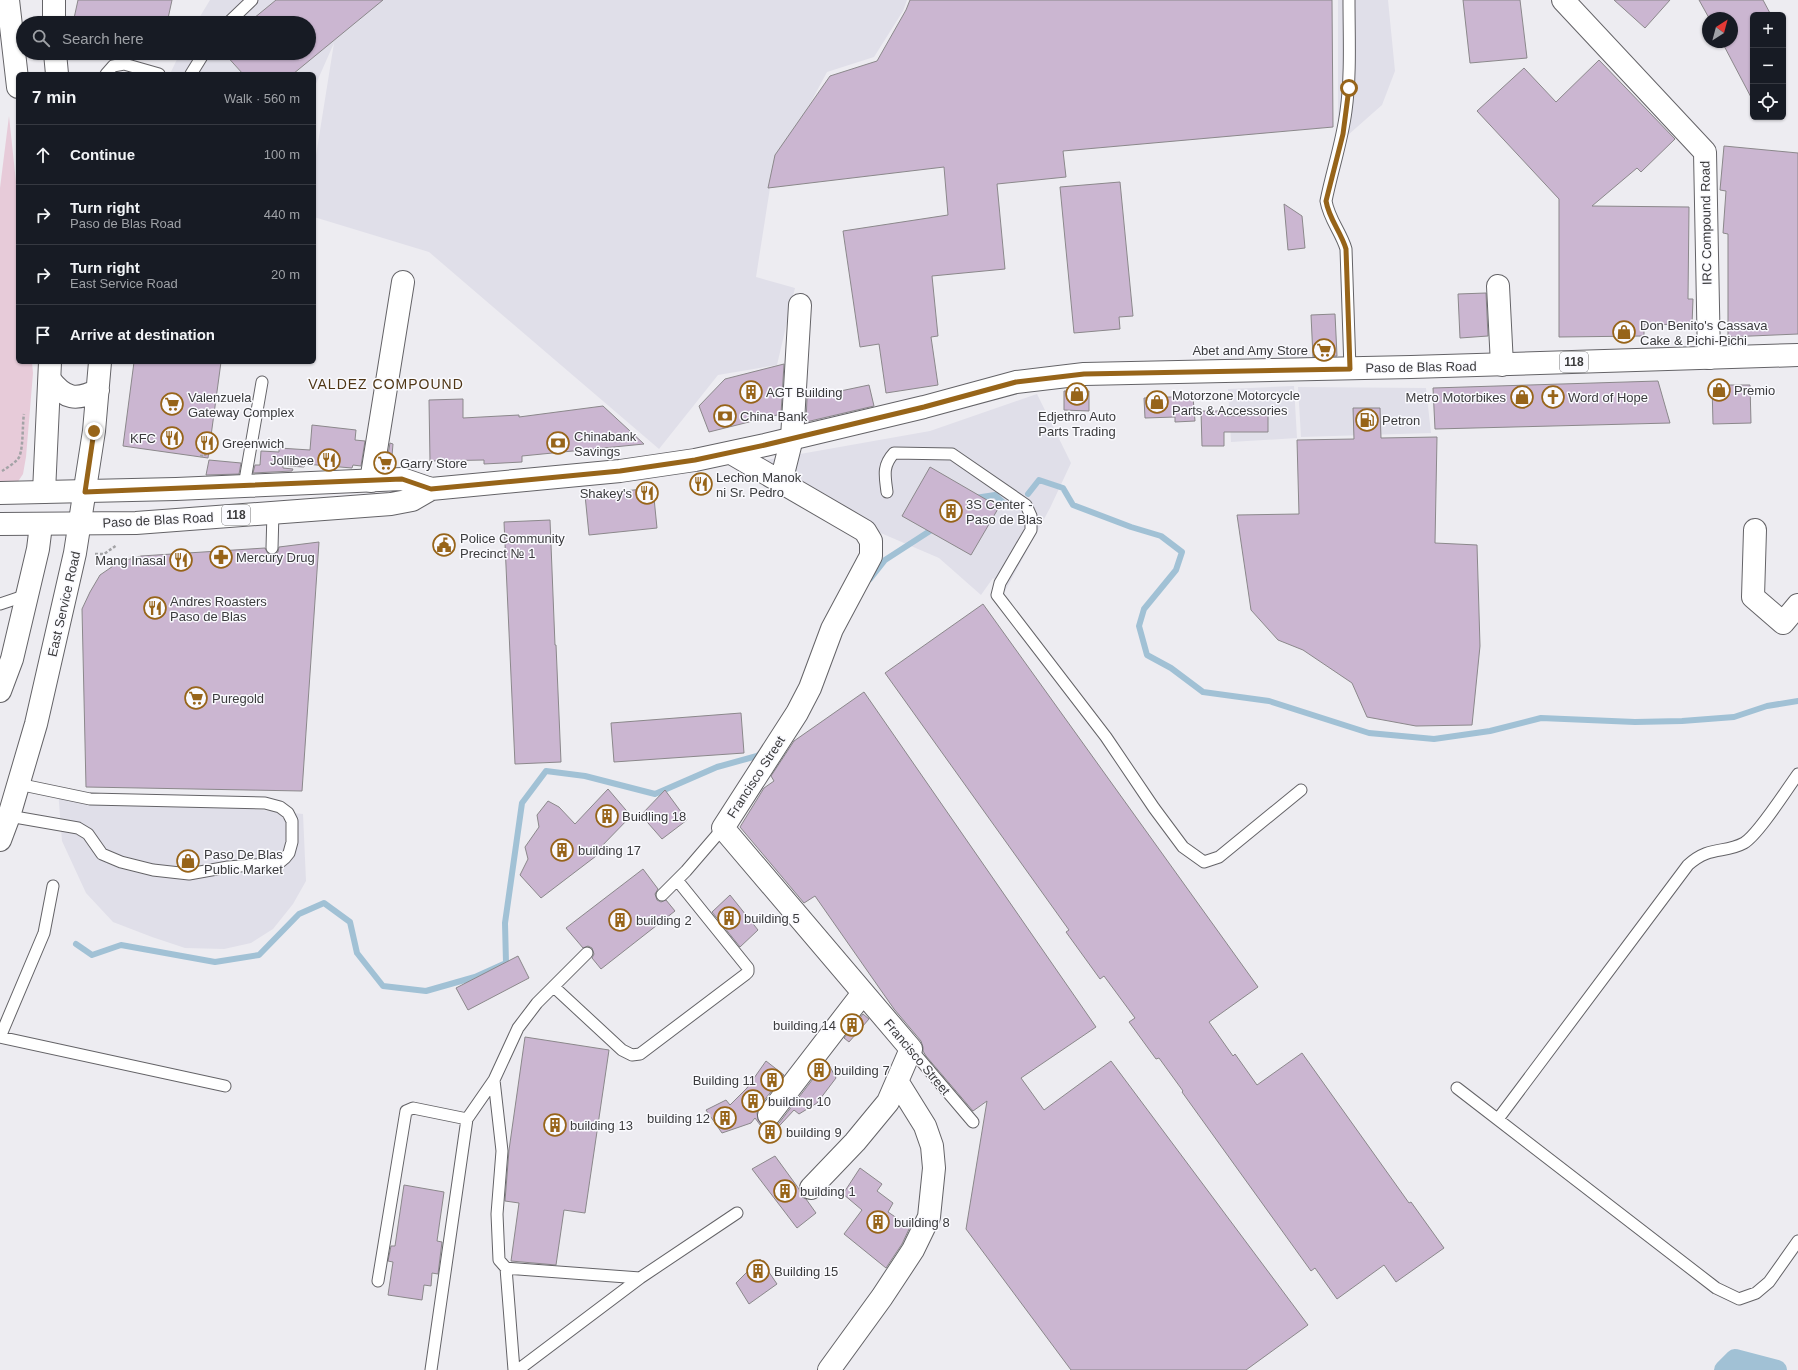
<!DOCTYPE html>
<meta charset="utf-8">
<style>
body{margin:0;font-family:Helvetica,sans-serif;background:#20242c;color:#f1f3f6}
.controls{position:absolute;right:12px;top:12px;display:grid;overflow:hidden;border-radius:6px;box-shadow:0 1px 3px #0004}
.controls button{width:36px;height:36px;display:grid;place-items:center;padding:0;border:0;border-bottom:1px solid #363941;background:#171b24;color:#f1f3f6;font:20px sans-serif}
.compass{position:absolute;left:1702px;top:12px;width:36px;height:36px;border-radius:50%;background:#171b24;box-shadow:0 1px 3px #0004;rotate:36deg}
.stop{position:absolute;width:12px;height:12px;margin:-9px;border:3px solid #976419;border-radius:50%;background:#fff}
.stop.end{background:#976419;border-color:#fff;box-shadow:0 1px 4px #0008}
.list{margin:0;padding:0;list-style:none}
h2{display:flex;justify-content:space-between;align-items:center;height:52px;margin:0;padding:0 16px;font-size:17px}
h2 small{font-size:13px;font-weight:400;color:#9ea1a6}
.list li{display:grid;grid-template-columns:26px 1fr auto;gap:12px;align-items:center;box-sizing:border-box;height:60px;padding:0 16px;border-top:1px solid #363941}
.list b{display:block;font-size:15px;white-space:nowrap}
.list p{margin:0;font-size:13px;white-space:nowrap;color:#9ea1a6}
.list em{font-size:13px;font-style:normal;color:#9ea1a6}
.icon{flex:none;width:22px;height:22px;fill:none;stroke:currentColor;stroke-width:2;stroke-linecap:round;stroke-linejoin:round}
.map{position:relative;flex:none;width:1798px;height:1370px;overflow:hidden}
.search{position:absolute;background:#171b24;box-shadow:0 1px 3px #0004;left:16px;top:16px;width:300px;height:44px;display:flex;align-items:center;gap:10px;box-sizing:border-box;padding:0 14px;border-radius:22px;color:#9ea1a6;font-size:15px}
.panel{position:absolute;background:#171b24;box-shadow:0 1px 3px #0004;left:16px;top:72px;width:300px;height:292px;border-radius:6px}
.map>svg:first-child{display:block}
.built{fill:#e0dfe9}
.green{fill:#e7cbd9}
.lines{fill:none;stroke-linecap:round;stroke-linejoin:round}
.stream{stroke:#a1c1d5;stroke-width:6}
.canal{stroke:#a1c1d5;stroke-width:20}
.building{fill:#cbb6d1;stroke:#8b888b}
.lane-casing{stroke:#646367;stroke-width:13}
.street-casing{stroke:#646367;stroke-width:24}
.secondary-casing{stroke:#646367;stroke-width:24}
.primary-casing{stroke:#646367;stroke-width:24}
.highway-casing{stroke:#646367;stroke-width:24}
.path{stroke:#a3a3a6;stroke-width:2.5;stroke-dasharray:3 2;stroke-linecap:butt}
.lane{stroke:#fff;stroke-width:11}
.street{stroke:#fff;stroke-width:22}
.secondary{stroke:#fff;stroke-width:22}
.primary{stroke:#fff;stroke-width:22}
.highway{stroke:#fff;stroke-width:22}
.route{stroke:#976419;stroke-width:5}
.labels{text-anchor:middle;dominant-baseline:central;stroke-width:3;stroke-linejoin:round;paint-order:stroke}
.shield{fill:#fafafe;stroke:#747477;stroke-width:1}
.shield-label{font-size:12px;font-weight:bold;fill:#3b3b3d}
.street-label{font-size:13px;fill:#3b3b3d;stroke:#fafafe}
.poi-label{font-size:13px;fill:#3b3b3d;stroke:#fafafe;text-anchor:start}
.neighbourhood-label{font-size:14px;letter-spacing:1px;fill:#4f3615;stroke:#fafafe}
</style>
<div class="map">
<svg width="1798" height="1370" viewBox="0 0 1798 1370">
<rect width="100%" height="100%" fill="#edecf1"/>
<path class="built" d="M210,0h697l-4,11 -29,46 -47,15 -55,103 -16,102 39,11 -18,77 -59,10 -59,74 -230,-197 -115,-35v-49l20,-125 -19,43h-1v-12h-144l10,-21h129v-30h-113z
M1338,0h50l7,71 -13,34 -34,30h-10z
M1294,386l3,52 -66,4 -3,-53z
M1298,387l128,1 5,45 -130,4z
M1037,394l34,69 -21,45 -45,83 -12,-13 -12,17 -42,-37 -70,-30 -108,-67 169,-30z
M58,790l245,24 3,67 -13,23 -20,25 -22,14 -27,6 -39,-1 -33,-11 -39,-15 -27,-29 -24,-52z"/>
<path class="green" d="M9,116l9,85v161h14l1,11 -7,84 -3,17 -6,9h-17v-295z"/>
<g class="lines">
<path class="stream" d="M1028,494l11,-14 24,8 10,17 58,22 30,9 21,16 -6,18 -32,39 -5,17 8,29 24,13 32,24 66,9 100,32 65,6 56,-8 51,-13 94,4 47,-1 52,-4 33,-11 31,-5
M975,498l20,-3 13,12
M870,579l15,-19 51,-33
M76,944l16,11 29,-10 94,17 44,-7 40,-41 25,-11 26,19 7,31 26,33 43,5 49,-14 31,-14 -1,-40 17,-120 24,-32 39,5 70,18 62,-27 40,-11 5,-4"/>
<path class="canal" d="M1724,1370l11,-11 42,11"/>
</g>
<path class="building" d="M78,0h94l-5,23h-94z
M276,0h107l-90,74h-50l-19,-21h85v-30h-61z
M910,0h422l1,127 -270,24 3,26 -69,7 8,85 -73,7 6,60 -7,1 7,48 -52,8 -7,-49 -19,3 -17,-116 105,-16 -4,-48 -176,21 7,-33 55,-79 47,-15 29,-51z
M1463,0h57l7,58 -57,5z
M1614,0h56l-25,28z
M1699,0h64l8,15h-18v86l-31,-59h10v-24h-23z
M1599,60l76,79 -34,33 -4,-4 -45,38 97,1 -1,92h5l-1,26 -48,-1v12l-85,1v-138l-82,-88 47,-43 32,34z
M1724,146l74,7v181l-70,3v-103l-5,-1 3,-42 -6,-1z
M1120,182l13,134 -14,1 1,12 -46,4 -14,-146z
M1284,204l18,12 3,32 -17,2z
M1486,293l2,43 -28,2 -2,-44z
M1335,314l2,42 -24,1 -2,-42z
M134,362h87l-13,96 -85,-12z
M784,364l-3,50 -72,18 -10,-26 26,-27z
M1658,381l12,42 -235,6 -2,-41z
M869,385l5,21 -68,16 1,-24z
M1712,385h38l1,38 -38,1z
M1064,391h25v20l-25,-1z
M1170,397h23l2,24 -20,1v-5l-30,1 -1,-20z
M463,399v19l56,-3v2l84,-11 41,38 -122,12v6l-38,2v-4l-54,1 -1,-61z
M1353,408h27l1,30 56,-1 -2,106 42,2 3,101 -8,79 -56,1 -49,-9 -15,-34 -49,-33 -25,-10 -27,-30 -14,-95 62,-1 -2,-74 57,-1z
M1201,411h23v5l44,-1v17h-44v14h-22z
M312,425l44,5 -1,10 10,1 -4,25 -8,-1 -1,3 -47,-4 -1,3 -16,-1v-4l-5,-1v7l10,1 -1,2 -39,2 2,-8h5l1,-14 18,1v-4l31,2z
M390,443l3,1 -2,23h-5z
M209,460l32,3 -2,11 -33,1z
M930,467l69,40 -28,48 -69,-39z
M653,488l4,40 -68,7 -4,-40z
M550,520l5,125h1l5,117 -46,2 -11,-242z
M319,542l-17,249 -216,-4 -4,-178 8,-17 10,-17 19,-13 22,-6 124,-8 3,6 4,1 6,-3 1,-5z
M983,604l275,383 -49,35 24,34 2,-2 22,31 45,-32 107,150 2,-1 33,46 -48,34 -12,-17 -47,34 -22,-31 -4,3 -129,-179 1,-1 -24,-33 -3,1 -27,-37 6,-4 -31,-42 -4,3 -34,-47 3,-2 -184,-257z
M864,692l232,335 -75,51 23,32 67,-49 197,264 -62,45h-175l-105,-141 21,-128 -14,10 -47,-55 -3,-5v-4l-2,-6 -27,-32 -79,-113 -11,7 -64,-76 24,-39 10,-7 -3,-5 23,-35z
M741,713l3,40 -130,9 -3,-39z
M608,789l23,27 -33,34 2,3 -59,45 -21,-23 8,-16 -3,-12 14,-20 -2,-12 11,-14 11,6 16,17z
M665,790l22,30 -25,19 -21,-24z
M643,869l15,20 -3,5 2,6 4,2 5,-2 9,11 -74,58 -9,-11 2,-4 -2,-6 -4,-2 -5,2 -17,-20z
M730,895l28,35 -18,17 -28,-35z
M518,956l11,22 -61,32 -12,-22z
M863,1014l6,5 -20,23 -5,-4z
M525,1037l84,13 -24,163 -21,-3 -8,55 -45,-4 8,-58 -14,-2 4,-51z
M766,1061l18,14 -25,32 -2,6 1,7 4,5 5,2h6l6,-4 47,-61 2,1 8,15 -19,25 -18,11 -5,-4 -25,27 -14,-19 -4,5 -29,10 -16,-23 20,-10 4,5 17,-17z
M775,1156l24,33 3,8 4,2 10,14 -19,15 -45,-59z
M860,1168l22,16 -5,7 16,12 -5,9 22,15 -8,17 -16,24 -42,-34 18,-24 -19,-16z
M404,1185l40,7 -7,49 5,1 -4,32 -6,-1 -1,13 -7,-1 -2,15 -34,-5 5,-33 -5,-1 3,-15h4z
M760,1259l17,25 -28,20 -13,-21z"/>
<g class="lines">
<g class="lane-casing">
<path id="lane" d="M1349,0c0,37 2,74 -3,111 -4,31 -14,60 -20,90 3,18 15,31 20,48l4,120
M228,23l24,-23
M106,74l7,-8 11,-2 35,10
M191,74l13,-21
M244,486l18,-104
M887,492c-2,-16 -5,-26 7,-39l58,1 74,51 5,11v14l-31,53 -3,12 109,142 48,71 29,39 21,15 15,-5 82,-67
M272,548l1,-36
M0,604l27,-9
M9,816l69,12 10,6 14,20 19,8 32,8 36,4 39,-7 51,-4 6,-5 4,-5 3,-11v-21l-4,-8 -8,-6 -15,-4 -175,-4 -72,-15
M662,895l24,-24 37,-43
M554,987l68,63 10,5 8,-1 106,-80 2,-2v-4l-71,-88
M0,1037l225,49
M0,1037l44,-104 9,-47
M911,1049l62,73
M494,1080l8,71 -5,63 2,46 7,8 134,10
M1457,1088l259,200 23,11 17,-6 13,-11 29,-41
M1498,1119l190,-254c22,-20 36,-11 56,-22 14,-8 43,-54 54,-69
M506,1268l8,102
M378,1281l28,-170 7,-3 54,11
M431,1370l36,-251 27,-39 24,-52 19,-25 50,-50
M518,1370l122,-92 97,-65"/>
</g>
<g class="street-casing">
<path id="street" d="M1563,0l142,152 4,206
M1498,286l4,79
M731,453l134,78 6,10v15l-39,73 -22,59 -13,25 -74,115 188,221 -23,53 -33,40 -44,46
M371,481l32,-199
M781,482l11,-44 8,-133
M1755,530l-2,67 30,26 15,-18
M769,1115l94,-122
M829,1370l53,-73 31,-47 16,-33 5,-49 -2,-22 -7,-20 -28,-45"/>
</g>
<g class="secondary-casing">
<path id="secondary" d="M54,23v-23
M55,53l2,21
M50,380c15,19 26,21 48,10
M0,840l9,-24 27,-92 39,-171 19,-122 6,-69"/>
</g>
<g class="primary-casing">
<path id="primary" d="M0,493l176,-4 226,-10 29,10
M0,524l136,-1 255,-19 21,-4 19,-11 189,-18 75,-11 70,-15 159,-38 92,-25 68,-8 327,-7 387,-12"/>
</g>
<g class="highway-casing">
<path id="highway" d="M8,0l10,87
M44,492l6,-130
M0,691l12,-32 26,-110 3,-24"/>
</g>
<path class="path" d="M200,456h5l1,-6
M2,471c5,-3 11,-7 15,-11 7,-6 5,-35 7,-46
M95,554h9l13,-9"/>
<use href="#lane" class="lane"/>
<use href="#street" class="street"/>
<use href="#secondary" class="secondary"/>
<use href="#primary" class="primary"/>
<use href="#highway" class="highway"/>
</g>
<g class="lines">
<path class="route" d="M94,431l-9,61 317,-13 29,10 189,-18 75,-11 70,-15 159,-38 92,-25 68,-8 266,-5 -4,-120c-5,-17 -17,-30 -20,-48l17,-67 6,-46"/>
</g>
<defs>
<g id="shop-ring" transform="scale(1.15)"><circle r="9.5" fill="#fafafe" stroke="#976419" stroke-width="1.5"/><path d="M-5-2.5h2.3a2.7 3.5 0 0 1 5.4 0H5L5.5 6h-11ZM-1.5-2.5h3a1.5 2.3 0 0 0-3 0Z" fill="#976419"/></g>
<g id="supermarket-ring" transform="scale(1.15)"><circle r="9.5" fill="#fafafe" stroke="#976419" stroke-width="1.5"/><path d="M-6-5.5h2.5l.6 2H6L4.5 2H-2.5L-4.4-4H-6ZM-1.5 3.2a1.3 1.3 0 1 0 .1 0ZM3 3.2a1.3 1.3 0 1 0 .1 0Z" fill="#976419"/></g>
<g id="building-ring" transform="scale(1.15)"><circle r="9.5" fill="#fafafe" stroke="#976419" stroke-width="1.5"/><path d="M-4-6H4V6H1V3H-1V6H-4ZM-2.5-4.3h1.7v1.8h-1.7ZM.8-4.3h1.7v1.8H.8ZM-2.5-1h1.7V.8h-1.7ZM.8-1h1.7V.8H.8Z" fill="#976419"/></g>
<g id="church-ring" transform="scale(1.15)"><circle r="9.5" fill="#fafafe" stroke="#976419" stroke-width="1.5"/><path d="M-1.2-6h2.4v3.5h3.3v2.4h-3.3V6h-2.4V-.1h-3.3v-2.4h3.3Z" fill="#976419"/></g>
<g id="bank-ring" transform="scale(1.15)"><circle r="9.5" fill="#fafafe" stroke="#976419" stroke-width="1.5"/><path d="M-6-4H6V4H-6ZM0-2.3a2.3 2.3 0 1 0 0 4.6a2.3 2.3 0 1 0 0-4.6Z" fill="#976419"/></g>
<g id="fuel-ring" transform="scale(1.15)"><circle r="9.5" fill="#fafafe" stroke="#976419" stroke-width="1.5"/><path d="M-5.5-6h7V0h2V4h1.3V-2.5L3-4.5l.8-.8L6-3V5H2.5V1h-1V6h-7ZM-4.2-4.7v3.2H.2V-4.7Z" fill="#976419"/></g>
<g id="restaurant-ring" transform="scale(1.15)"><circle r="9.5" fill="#fafafe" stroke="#976419" stroke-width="1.5"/><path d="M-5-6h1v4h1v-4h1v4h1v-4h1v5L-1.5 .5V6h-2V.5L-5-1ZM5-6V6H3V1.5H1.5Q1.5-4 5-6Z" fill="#976419"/></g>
<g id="civic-ring" transform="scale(1.15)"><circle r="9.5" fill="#fafafe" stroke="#976419" stroke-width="1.5"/><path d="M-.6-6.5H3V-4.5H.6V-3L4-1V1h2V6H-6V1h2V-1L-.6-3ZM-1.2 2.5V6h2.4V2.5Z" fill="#976419"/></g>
<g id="pharmacy-ring" transform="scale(1.15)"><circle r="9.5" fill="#fafafe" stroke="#976419" stroke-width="1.5"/><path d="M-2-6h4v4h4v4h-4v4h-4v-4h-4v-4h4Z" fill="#976419"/></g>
</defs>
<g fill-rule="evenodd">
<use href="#shop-ring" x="1624" y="332"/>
<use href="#supermarket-ring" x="1324" y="350"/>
<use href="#shop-ring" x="1719" y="390"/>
<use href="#building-ring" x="751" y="392"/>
<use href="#shop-ring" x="1077" y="394"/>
<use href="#shop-ring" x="1522" y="397"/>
<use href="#church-ring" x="1553" y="397"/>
<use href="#shop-ring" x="1157" y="402"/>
<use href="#supermarket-ring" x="172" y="404"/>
<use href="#bank-ring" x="725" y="416"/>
<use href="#fuel-ring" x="1367" y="420"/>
<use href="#restaurant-ring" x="172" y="438"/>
<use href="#restaurant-ring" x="207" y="443"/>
<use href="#bank-ring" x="558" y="443"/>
<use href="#restaurant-ring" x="329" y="460"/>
<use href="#supermarket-ring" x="385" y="463"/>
<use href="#restaurant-ring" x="701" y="484"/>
<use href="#restaurant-ring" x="647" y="493"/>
<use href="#building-ring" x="951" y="511"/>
<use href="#civic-ring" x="444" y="545"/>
<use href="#pharmacy-ring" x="221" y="557"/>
<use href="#restaurant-ring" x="181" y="560"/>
<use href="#restaurant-ring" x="155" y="608"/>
<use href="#supermarket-ring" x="196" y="698"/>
<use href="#building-ring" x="607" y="816"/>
<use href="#building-ring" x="562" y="850"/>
<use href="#shop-ring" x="188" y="861"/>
<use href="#building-ring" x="729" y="918"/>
<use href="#building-ring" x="620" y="920"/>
<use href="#building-ring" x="852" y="1025"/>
<use href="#building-ring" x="819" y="1070"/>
<use href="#building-ring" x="772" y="1080"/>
<use href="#building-ring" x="753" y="1101"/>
<use href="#building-ring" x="725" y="1118"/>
<use href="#building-ring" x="555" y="1125"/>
<use href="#building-ring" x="770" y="1132"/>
<use href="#building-ring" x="785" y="1191"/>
<use href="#building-ring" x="878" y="1222"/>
<use href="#building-ring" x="758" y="1271"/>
</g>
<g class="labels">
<g class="shield">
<rect x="1560" y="352" width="28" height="20" rx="3"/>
<rect x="222" y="505" width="28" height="20" rx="3"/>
</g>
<g class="shield-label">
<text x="1574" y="362">118</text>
<text x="236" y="515">118</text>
</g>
<g class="street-label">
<text transform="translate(1706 223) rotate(-91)">IRC Compound Road</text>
<text transform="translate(1421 367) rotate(-1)">Paso de Blas Road</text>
<text transform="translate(158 520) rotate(-3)">Paso de Blas Road</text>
<text transform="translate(64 604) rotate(-77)">East Service Road</text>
<text transform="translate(756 777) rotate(-57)">Francisco Street</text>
<text transform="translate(917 1057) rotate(50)">Francisco Street</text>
</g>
<g class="poi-label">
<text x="1640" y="325">Don Benito's Cassava<tspan x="1640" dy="15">Cake &amp; Pichi-Pichi</tspan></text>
<text x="1308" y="350" text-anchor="end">Abet and Amy Store</text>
<text x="1734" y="390">Premio</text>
<text x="766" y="392">AGT Building</text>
<text x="1172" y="395">Motorzone Motorcycle<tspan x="1172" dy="15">Parts &amp; Accessories</tspan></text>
<text x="188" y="397">Valenzuela<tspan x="188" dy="15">Gateway Complex</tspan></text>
<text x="1506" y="397" text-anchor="end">Metro Motorbikes</text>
<text x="1568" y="397">Word of Hope</text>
<text x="740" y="416">China Bank</text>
<text x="1077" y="416" text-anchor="middle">Edjethro Auto<tspan x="1077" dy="15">Parts Trading</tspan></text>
<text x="1382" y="420">Petron</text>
<text x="574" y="436">Chinabank<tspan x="574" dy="15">Savings</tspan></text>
<text x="156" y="438" text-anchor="end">KFC</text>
<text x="222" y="443">Greenwich</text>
<text x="314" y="460" text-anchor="end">Jollibee</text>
<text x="400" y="463">Garry Store</text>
<text x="716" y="477">Lechon Manok<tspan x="716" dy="15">ni Sr. Pedro</tspan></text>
<text x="632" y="493" text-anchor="end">Shakey's</text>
<text x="966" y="504">3S Center -<tspan x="966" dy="15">Paso de Blas</tspan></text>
<text x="460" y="538">Police Community<tspan x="460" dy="15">Precinct № 1</tspan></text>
<text x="236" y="557">Mercury Drug</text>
<text x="166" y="560" text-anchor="end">Mang Inasal</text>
<text x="170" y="601">Andres Roasters<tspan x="170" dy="15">Paso de Blas</tspan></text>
<text x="212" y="698">Puregold</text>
<text x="622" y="816">Buidling 18</text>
<text x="578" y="850">building 17</text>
<text x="204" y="854">Paso De Blas<tspan x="204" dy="15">Public Market</tspan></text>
<text x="744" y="918">building 5</text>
<text x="636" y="920">building 2</text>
<text x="836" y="1025" text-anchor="end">building 14</text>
<text x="834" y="1070">building 7</text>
<text x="756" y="1080" text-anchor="end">Building 11</text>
<text x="768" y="1101">building 10</text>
<text x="710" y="1118" text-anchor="end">building 12</text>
<text x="570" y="1125">building 13</text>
<text x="786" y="1132">building 9</text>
<text x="800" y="1191">building 1</text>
<text x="894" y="1222">building 8</text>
<text x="774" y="1271">Building 15</text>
</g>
<g class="neighbourhood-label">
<text x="386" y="384">VALDEZ COMPOUND</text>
</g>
</g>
</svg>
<div class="controls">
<button>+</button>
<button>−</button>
<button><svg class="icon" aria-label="locate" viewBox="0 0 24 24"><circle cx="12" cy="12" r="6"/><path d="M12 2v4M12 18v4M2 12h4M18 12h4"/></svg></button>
</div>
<svg class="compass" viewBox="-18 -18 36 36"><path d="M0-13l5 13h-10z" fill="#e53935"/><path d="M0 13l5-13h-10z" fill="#9ea1a6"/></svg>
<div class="stop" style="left:1349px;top:88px"></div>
<div class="stop end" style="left:94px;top:431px"></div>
<div class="search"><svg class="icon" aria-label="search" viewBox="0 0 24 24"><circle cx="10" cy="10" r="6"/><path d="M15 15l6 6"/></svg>Search here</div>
<section class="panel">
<h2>7 min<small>Walk · 560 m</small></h2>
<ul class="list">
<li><svg class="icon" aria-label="ahead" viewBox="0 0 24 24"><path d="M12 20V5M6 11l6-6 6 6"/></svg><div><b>Continue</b></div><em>100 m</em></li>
<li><svg class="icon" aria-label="right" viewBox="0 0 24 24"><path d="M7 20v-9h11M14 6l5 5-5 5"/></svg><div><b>Turn right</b><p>Paso de Blas Road</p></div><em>440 m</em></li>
<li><svg class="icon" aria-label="right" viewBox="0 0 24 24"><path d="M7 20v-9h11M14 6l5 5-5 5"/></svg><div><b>Turn right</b><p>East Service Road</p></div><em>20 m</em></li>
<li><svg class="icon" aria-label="arrive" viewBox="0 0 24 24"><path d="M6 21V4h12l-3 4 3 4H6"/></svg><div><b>Arrive at destination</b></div></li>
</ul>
</section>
</div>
